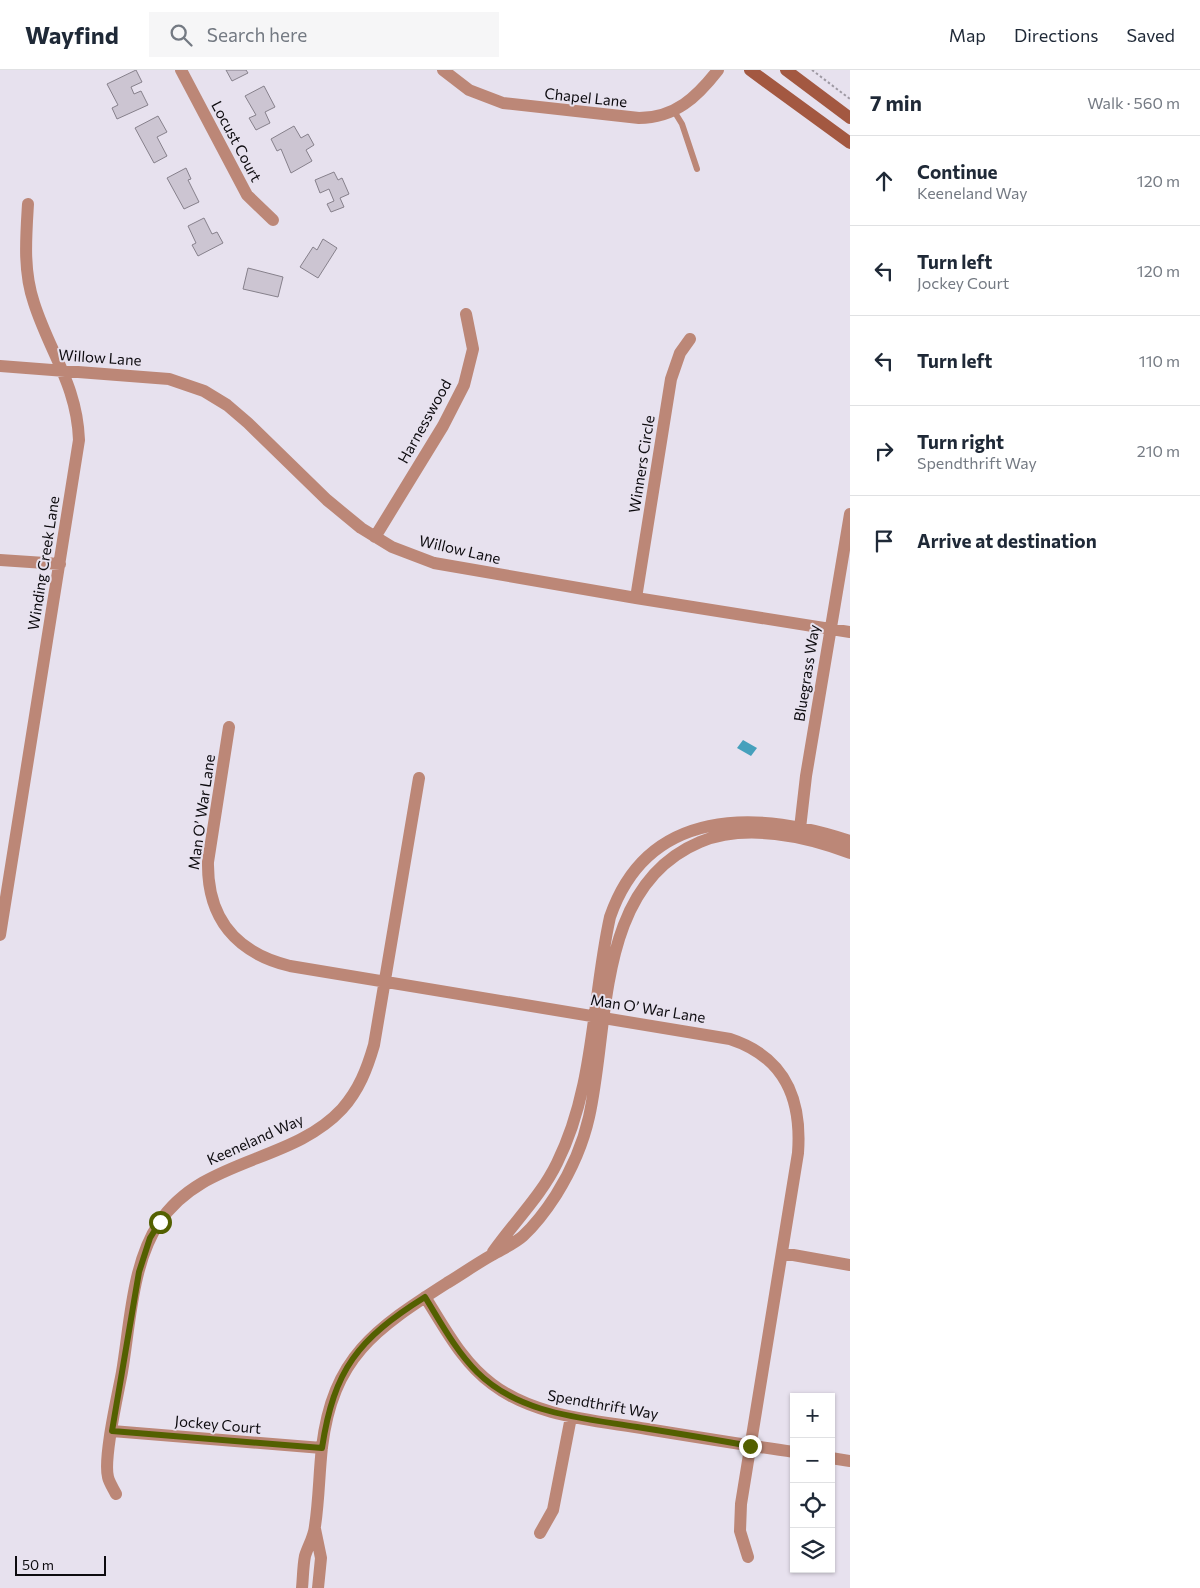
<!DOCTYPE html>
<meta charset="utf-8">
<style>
body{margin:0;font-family:Commissioner,sans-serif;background:#f6f6f7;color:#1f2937}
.controls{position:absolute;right:15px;bottom:15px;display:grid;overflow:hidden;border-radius:0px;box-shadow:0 1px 4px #0004}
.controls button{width:45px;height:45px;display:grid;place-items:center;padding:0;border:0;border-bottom:1px solid #e0e1e3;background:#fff;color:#1f2937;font:25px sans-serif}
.scale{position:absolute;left:15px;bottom:12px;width:91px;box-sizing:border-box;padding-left:5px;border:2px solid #0d0b0f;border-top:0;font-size:14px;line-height:18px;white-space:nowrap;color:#0d0b0f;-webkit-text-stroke:4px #e7e1ee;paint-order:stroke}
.stop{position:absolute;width:15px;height:15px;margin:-11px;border:4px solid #536000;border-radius:50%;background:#fff}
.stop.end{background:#536000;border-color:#fff;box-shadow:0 1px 5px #0008}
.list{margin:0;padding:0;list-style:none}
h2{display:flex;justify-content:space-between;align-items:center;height:65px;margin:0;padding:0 20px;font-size:21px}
h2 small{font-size:16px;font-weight:400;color:#747a83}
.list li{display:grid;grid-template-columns:32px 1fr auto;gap:15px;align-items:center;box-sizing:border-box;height:90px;padding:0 20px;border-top:1px solid #e0e1e3}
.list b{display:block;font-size:19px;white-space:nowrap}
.list p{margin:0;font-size:16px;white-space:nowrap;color:#747a83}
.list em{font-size:16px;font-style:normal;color:#747a83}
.icon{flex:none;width:28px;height:28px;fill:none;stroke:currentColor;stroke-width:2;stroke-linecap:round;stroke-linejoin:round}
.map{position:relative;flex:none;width:850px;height:1518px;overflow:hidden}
header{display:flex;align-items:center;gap:30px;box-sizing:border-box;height:70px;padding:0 25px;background:#fff;border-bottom:1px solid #e0e1e3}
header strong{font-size:24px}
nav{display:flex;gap:28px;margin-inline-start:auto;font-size:18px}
.search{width:350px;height:45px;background:#f6f6f7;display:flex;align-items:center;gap:12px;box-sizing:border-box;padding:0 18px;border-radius:0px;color:#747a83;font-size:19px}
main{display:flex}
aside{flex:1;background:#fff}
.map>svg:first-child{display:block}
.water{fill:#46a0bc}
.building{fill:#ccc5d2;stroke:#86808b}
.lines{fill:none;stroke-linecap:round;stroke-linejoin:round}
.path{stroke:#9d98a2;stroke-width:2;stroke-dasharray:2.5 2.5;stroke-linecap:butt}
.service{stroke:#bc8777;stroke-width:6}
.minor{stroke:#bc8777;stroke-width:12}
.secondary{stroke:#a35841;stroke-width:12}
.route{stroke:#536000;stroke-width:6}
.labels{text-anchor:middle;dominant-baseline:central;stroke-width:4;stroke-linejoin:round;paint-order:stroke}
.street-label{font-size:15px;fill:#0d0b0f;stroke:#e7e1ee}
</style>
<header>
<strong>Wayfind</strong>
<div class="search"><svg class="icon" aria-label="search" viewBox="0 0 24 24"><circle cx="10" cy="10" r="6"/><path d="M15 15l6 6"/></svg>Search here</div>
<nav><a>Map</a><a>Directions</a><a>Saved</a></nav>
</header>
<main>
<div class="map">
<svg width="850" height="1518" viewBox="0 0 850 1518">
<rect width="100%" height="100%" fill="#e7e1ee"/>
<path class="water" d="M743,670l14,8 -6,8 -14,-8z"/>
<path class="building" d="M136,0l6,12 -11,5 3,7 7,-3 7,14 -31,14 -5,-11 6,-3 -11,-21z
M226,0h20l2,3 -16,8z
M264,16l11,21 -10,5 5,11 -14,7 -7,-12 7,-3 -11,-19z
M158,46l9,16 -10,5 10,19 -13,7 -19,-35z
M294,56l7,12 7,-4 6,11 -8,5 6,11 -21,12 -10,-24 -4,2 -6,-12z
M186,98l5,11 -3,1 11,22 -15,7 -17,-31z
M334,102l4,8 4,-2 7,16 -9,4 4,9 -13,5 -4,-8 7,-3 -5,-12 -9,4 -5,-13z
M204,148l8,16 5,-2 6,11 -25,13 -6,-11 4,-2 -8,-17z
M323,169l14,9 -19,30 -18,-11 13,-20 4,3z
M248,198l35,9 -5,20 -35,-8z"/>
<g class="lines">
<path class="path" d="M812,0l38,29"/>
<path class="service" d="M674,41l8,13 15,45"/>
<path class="minor" d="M181,0l66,125 26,25
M443,0l26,20 34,13 136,15c36,0 58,-21 79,-48
M0,296l169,13 35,12 23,14 21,18 79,77 34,28 31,19 42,16 202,35 214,34
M375,467l68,-111 21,-41 9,-36 -7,-35
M0,490l60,4
M636,528l35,-219 9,-26 10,-14
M229,657l-21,135c-1,56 28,91 82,104l440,73c55,18 72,60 68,114l-57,351 -1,27 8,26
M799,767l7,-61 44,-262
M0,865l79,-495c-2,-55 -29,-87 -45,-137 -11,-32 -8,-66 -6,-99
M493,1182c21,-30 48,-56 64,-89 38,-76 35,-165 53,-246 38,-110 146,-107 240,-76
M782,1183l68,12
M425,1227c20,31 37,65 67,87 43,33 103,36 155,45 49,8 98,16 147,23
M112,1361l210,17
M831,1388l19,3
M116,1424c-3,-6 -7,-12 -8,-17 -5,-19 10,-83 14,-105 8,-47 10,-109 37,-149 43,-66 132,-59 183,-114 17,-19 25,-40 32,-64l45,-267
M315,1459l6,29 -3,30
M540,1463l13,-23 18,-93
M302,1518c1,-10 1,-22 3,-32 3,-10 9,-19 10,-30 4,-26 4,-52 7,-79 11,-90 53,-118 125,-164 15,-9 29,-19 45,-28 10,-6 22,-11 31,-19 13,-12 24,-27 33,-41 15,-24 27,-51 33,-78 21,-93 6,-231 111,-275 45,-19 106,-6 150,11"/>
<path class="secondary" d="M750,0l100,73
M786,0l64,48"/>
</g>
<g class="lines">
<path class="route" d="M160,1152l-10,16 -11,34 -27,159 210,17c12,-79 36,-109 103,-151 16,26 31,54 52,75 42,42 105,46 160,55 38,6 75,12 113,19"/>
</g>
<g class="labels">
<g class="street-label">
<text transform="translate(586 27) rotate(6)">Chapel Lane</text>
<text transform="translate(237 71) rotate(62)">Locust Court</text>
<text transform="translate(100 287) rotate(4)">Willow Lane</text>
<text transform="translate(424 351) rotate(-61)">Harnesswood</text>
<text transform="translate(641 394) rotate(-81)">Winners Circle</text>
<text transform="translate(460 479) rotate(13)">Willow Lane</text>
<text transform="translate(43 493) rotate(-81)">Winding Creek Lane</text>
<text transform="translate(806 603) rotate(-81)">Bluegrass Way</text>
<text transform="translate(201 742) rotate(-82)">Man O’ War Lane</text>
<text transform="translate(648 938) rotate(9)">Man O’ War Lane</text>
<text transform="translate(255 1069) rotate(-24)">Keeneland Way</text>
<text transform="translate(603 1334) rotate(10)">Spendthrift Way</text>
<text transform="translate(218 1354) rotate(5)">Jockey Court</text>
</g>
</g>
</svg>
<div class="controls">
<button>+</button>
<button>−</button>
<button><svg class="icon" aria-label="locate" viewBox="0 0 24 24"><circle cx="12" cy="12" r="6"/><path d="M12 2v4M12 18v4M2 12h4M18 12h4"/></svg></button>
<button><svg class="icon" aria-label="layers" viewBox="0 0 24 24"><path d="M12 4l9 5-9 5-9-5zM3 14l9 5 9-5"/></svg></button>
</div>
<div class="scale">50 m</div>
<div class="stop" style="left:160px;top:1152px"></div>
<div class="stop end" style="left:750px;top:1376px"></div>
</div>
<aside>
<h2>7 min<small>Walk · 560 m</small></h2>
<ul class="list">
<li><svg class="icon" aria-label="ahead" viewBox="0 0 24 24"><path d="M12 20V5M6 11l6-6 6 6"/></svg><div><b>Continue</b><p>Keeneland Way</p></div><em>120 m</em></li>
<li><svg class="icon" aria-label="left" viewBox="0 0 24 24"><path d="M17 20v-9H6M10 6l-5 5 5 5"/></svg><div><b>Turn left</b><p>Jockey Court</p></div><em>120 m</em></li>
<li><svg class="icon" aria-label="left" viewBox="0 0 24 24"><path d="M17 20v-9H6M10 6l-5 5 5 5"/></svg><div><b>Turn left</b></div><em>110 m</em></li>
<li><svg class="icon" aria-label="right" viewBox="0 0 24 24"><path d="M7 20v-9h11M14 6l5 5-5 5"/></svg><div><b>Turn right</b><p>Spendthrift Way</p></div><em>210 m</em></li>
<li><svg class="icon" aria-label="arrive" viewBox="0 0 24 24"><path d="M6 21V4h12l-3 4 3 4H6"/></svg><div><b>Arrive at destination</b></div></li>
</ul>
</aside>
</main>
